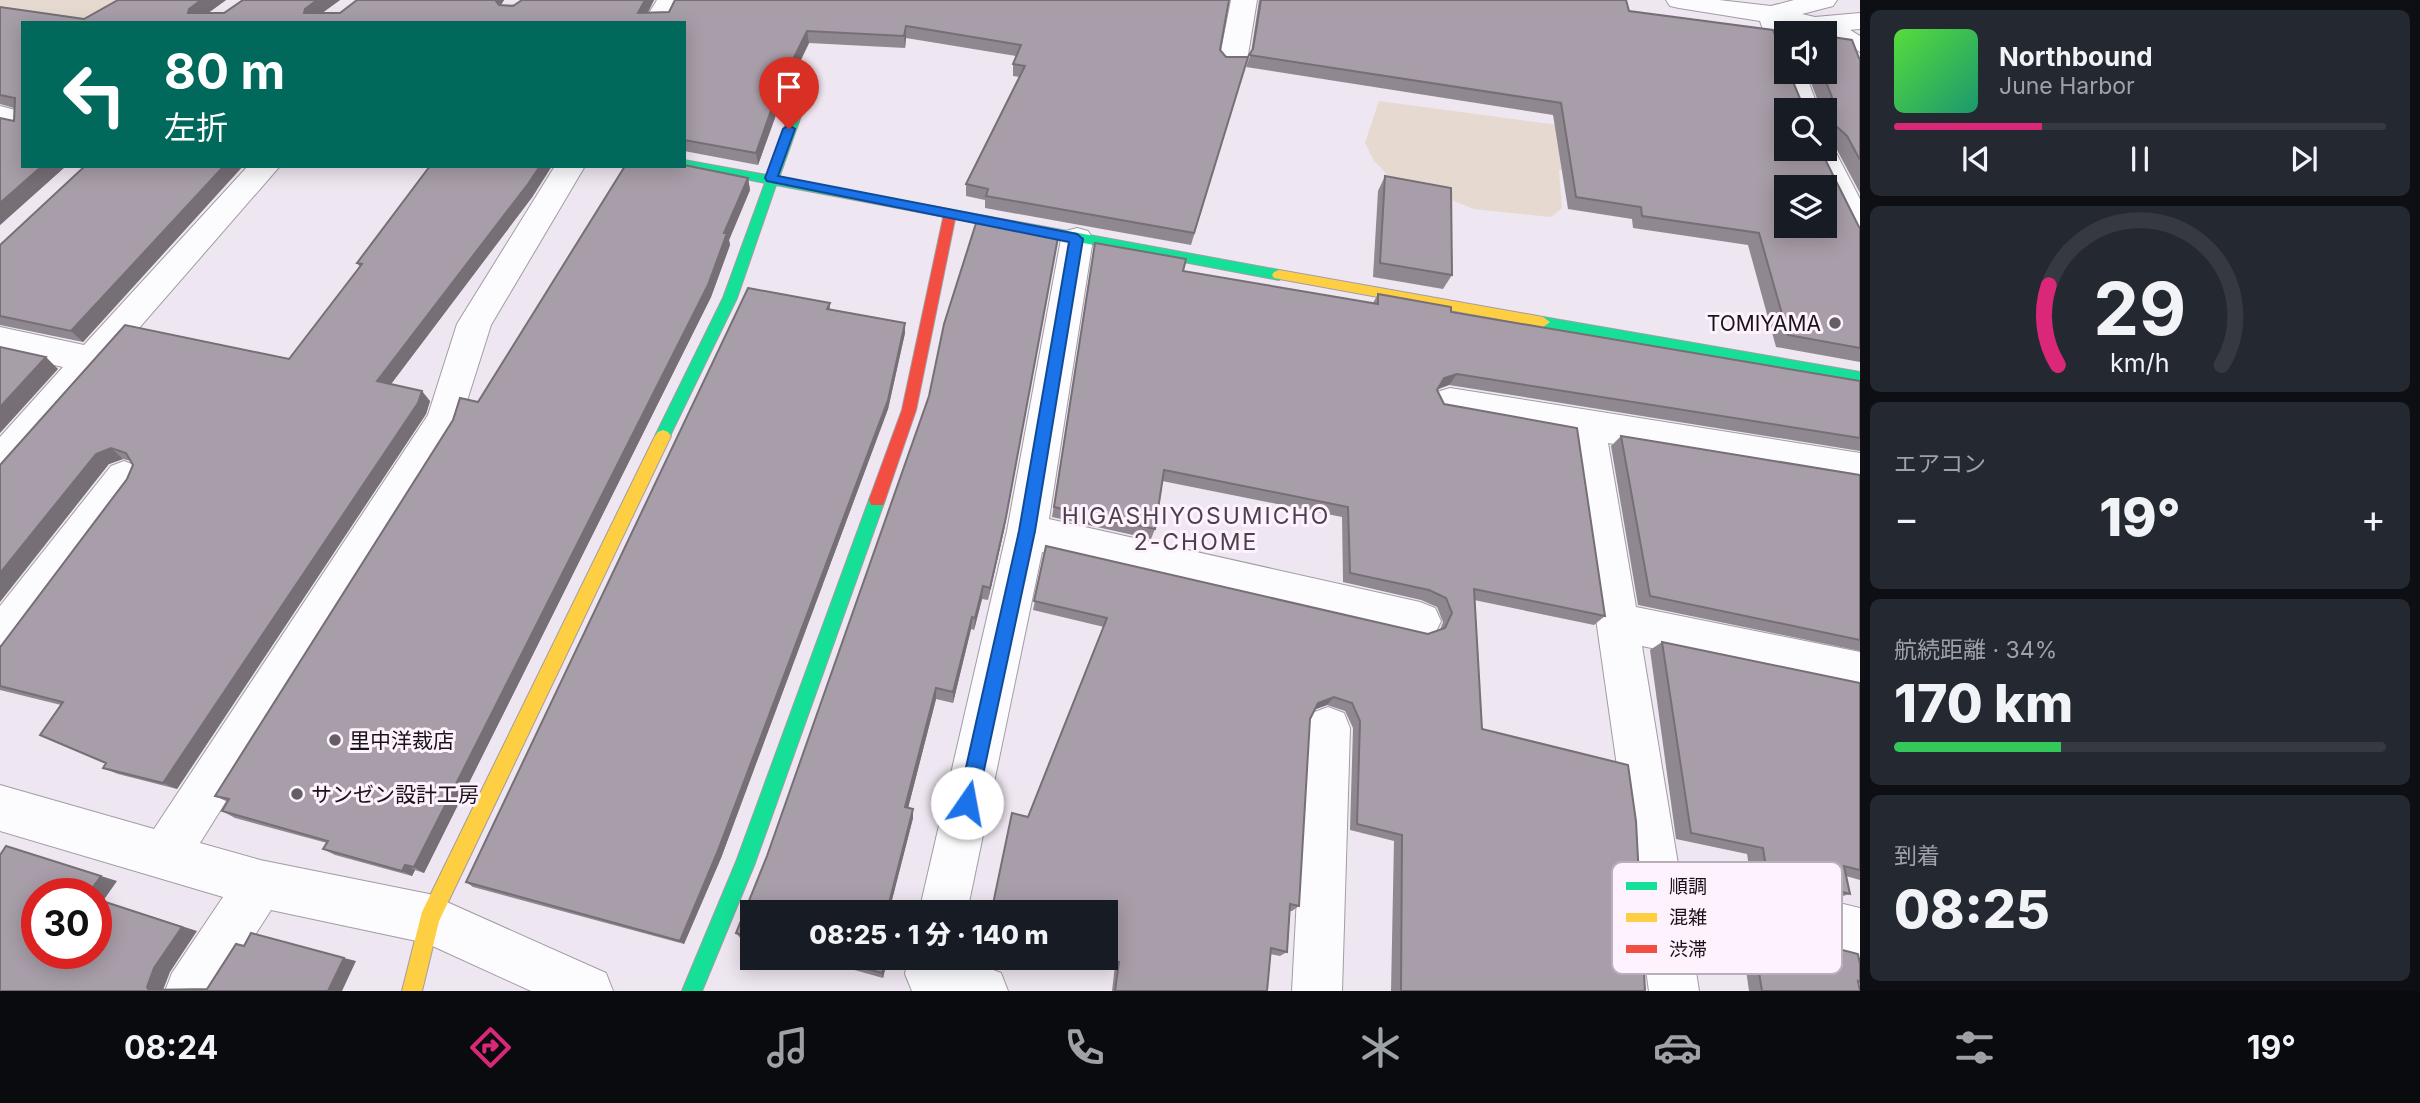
<!DOCTYPE html>
<html lang="ja">
<head>
<meta charset="utf-8">
<style>
  :root { --surface:#171b24; --page:#242831; --text:#f1f3f6; --muted:#9ea1a6; --line:#363941; --accent:#db2777 }
  body { margin:0; font-family:Inter,"Noto Sans JP",sans-serif; background:var(--page); color:var(--text); height:100vh; display:flex; flex-direction:column; font-size:26px; white-space:nowrap }
  * { box-sizing:border-box; margin:0 }
  p { font-size:23px; color:var(--muted) }
  .icon { flex:none; width:38px; height:38px; fill:none; stroke:currentColor; stroke-width:2; stroke-linecap:round; stroke-linejoin:round }
  .map { position:relative; flex:1; overflow:hidden }
  .sheet { display:flex; flex-direction:column; gap:10px; padding:10px; background:#0d0f14; width:560px }
  .sheet>* { flex:none }
  .guide { position:absolute; left:21px; top:21px; width:665px; height:147px; border-radius:0px; box-shadow:0 4px 18px #0003; background:#00695c; color:#fff; overflow:hidden }
  .fabs { position:absolute; left:1774px; top:21px; display:grid; gap:14px }
  .fabs a { display:grid; place-items:center; width:63px; height:63px; border-radius:0px; background:var(--surface); box-shadow:0 4px 18px #0003; font-size:35px }
  .speed { position:absolute; left:21px; top:878px; display:flex; gap:14px; font-size:35px; font-weight:700; text-align:center }
  .speed>* { display:grid; place-content:center; width:91px; height:91px; border-radius:50%; background:var(--surface); box-shadow:0 4px 18px #0003; line-height:1 }
  .speed .limit { border:10px solid #d22; background:#fff; color:#111 }
  .pin { position:absolute; display:grid; place-items:center; width:60px; height:60px; color:#fff; margin:-72px -30px; border-radius:50% 50% 50% 0; rotate:-45deg; box-shadow:0 0 7px #0007 }
  .pin .icon { rotate:45deg }
  .me { position:absolute; width:77px; margin:-38px; rotate:12deg; stroke-linejoin:round; filter:drop-shadow(0 0 5px #0008) }
  .turn { display:flex; align-items:center; gap:24px; height:147px; padding:0 28px; font-size:32px }
  .turn .icon { width:91px; height:91px; stroke-width:2.5 }
  .turn b { display:block; font-size:49px; line-height:60px }
  .big { font-size:52px; font-weight:800; line-height:1.1 }
  .sheet .widget { flex:1; display:flex; flex-direction:column; justify-content:center; gap:10px; min-width:0; padding:0 24px; border-radius:10px; background:var(--page) }
  .sheet .dial { align-items:center; gap:0 }
  .dial svg { height:182px; overflow:visible; fill:none; stroke:var(--line); stroke-width:7; stroke-linecap:round; text-anchor:middle }
  .dial text { fill:var(--text); stroke:none }
  .song { display:flex; align-items:center; gap:21px }
  .cover { width:84px; height:84px; border-radius:10px; background:linear-gradient(135deg,hsl(110 70% 55%),hsl(160 70% 35%)) }
  .played { height:7px; border-radius:4px; background:linear-gradient(90deg,var(--accent) 30%,var(--line) 30%) }
  .keys { display:flex; justify-content:space-around; direction:ltr }
  .heat { display:flex; justify-content:space-between; align-items:center; font-size:38px; direction:ltr }
  .charge { height:10px; border-radius:5px; background:linear-gradient(90deg,#34c759 34%,var(--line) 0) }
  .trip { position:absolute; left:740px; top:900px; width:378px; height:70px; border-radius:0px; background:var(--surface); box-shadow:0 4px 18px #0003; font-weight:800; line-height:70px; text-align:center }
  .tabs { display:flex; height:112px; justify-content:space-around; align-items:center; background:#090b0e; color:var(--muted) }
  .tabs .icon { width:49px; height:49px }
  .tabs .current { color:var(--accent) }
  .tabs b { font-size:32px; color:var(--text) }
  main { display:flex; flex:1; min-height:0 }
  .map>svg:first-child { display:block }
  .green { fill:#e6dad0 }
  .lines { fill:none; stroke-linecap:round; stroke-linejoin:round }
  .lane-casing { stroke:#a29ca4; stroke-width:2 }
  .street-casing { stroke:#a29ca4; stroke-width:2 }
  .fast-casing { stroke:#a29ca4; stroke-width:2 }
  .slow-casing { stroke:#a29ca4; stroke-width:2 }
  .jam-casing { stroke:#a29ca4; stroke-width:2 }
  .lane { fill:#fcfbfd; fill-rule:evenodd }
  .street { fill:#fcfbfd; fill-rule:evenodd }
  .fast { fill:#16e098; fill-rule:evenodd }
  .slow { fill:#ffcf43; fill-rule:evenodd }
  .jam { fill:#f24e42; fill-rule:evenodd }
  .wall { fill:#908891 }
  .shaded-wall { fill:#766f76 }
  .building { fill:#a89ea9; stroke:#766f76; stroke-width:2; fill-rule:evenodd }
  .route { fill:#1a73e8; stroke:#114b97; stroke-width:2 }
  .poi-dot { fill:#645e65; stroke:#fef2fe; stroke-width:2.5 }
  .labels { text-anchor:middle; dominant-baseline:central; stroke-width:6; stroke-linejoin:round; paint-order:stroke }
  .poi-label { font-size:21px; fill:#19141a; stroke:#fef2fe; text-anchor:start }
  .neighbourhood-label { font-size:23px; letter-spacing:2px; fill:#4b3f4c; stroke:#fef2fe }
  .key { fill:#fef2fe; stroke:#b9afba; stroke-width:2 }
  .key-label { font-size:19px; fill:#19141a }
</style>
</head>
<body>
<main>
<div class="map">
<svg width="1860" height="991" viewBox="0 0 1860 991">
  <rect width="100%" height="100%" fill="#eee6f0"/>
  <g class="green">
    <path d="M0 0H148L107 23H36L0 18Z"/>
    <path d="M1379 101 1596 130 1577 172 1559 170 1562 208 1551 217 1474 209 1388 175 1374 161 1365 143Z"/>
  </g>
  <g class="lines">
    <defs>
      <path id="lane" d="M1834 20 1860 36V52L1827 30 1824 26 1827 22Z"/>
      <g id="street">
        <path d="M657 0H683L670 23H643Z"/>
        <path d="M1231 0H1257L1247 61 1243 67 1233 69 1223 67 1219 61Z"/>
        <path d="M1666 0H1719L1771 6 1794 0H1837L1833 6 1802 14 1815 17 1860 13V29L1815 33 1789 27 1791 33H1787V72H1805L1819 110H1791L1777 72 1781 66 1773 59 1760 21 1679 8 1670 6Z"/>
        <path d="M0 106 23 112V131L0 125Z"/>
        <path d="M1825 141 1834 149 1860 199V241L1849 238 1804 149H1825Z"/>
        <path d="M248 166H280L13 473 0 477V437L63 367 0 353V327L84 345Z"/>
        <path d="M555 166H585L491 325 458 429 200 843 260 860 429 894 606 973 613 991H531L426 943 271 910 219 991H165L172 973 223 897 0 831V785L154 829 428 415 457 324Z"/>
        <path d="M1077 228 1088 231 1093 239 1049 519 1420 602 1435 608 1441 621 1435 634 1420 640 1042 552 967 912H919L1007 531 1061 239 1066 231Z"/>
        <path d="M1450 388 1860 453V485L1608 443 1636 607 1860 652V692L1642 646 1678 864 1860 908V958L1687 914 1699 991H1649L1570 436 1437 412 1432 402 1437 392Z"/>
        <path d="M124 461 137 466 143 477 137 488 15 653 0 658V606L111 466Z"/>
        <path d="M1328 707 1344 713 1350 728 1342 991H1292L1306 728 1312 713Z"/>
        <path d="M908 957C945 957 966 959 1001 973L1008 991H912L905 974Z"/>
      </g>
      <g id="fast">
        <path d="M808 75 814 79 779 178 1279 270 1286 275 1279 280 776 185 737 298 668 440H658L655 436 723 298 765 183 679 166H684V160L767 175 802 79Z"/>
        <path d="M1543 317 1860 372V384L1543 327 1536 322Z"/>
        <path d="M877 493 883 495 885 500 755 863 702 991H682L736 862 869 500 871 495Z"/>
      </g>
      <g id="slow">
        <path d="M1279 270 1543 317 1550 322 1543 327 1274 278 1272 275 1274 272Z"/>
        <path d="M663 430 668 432 671 436 439 921 422 991H402L422 912 655 436 658 432Z"/>
      </g>
      <path id="jam" d="M950 210 956 214 916 410 885 500 883 505H871L869 500 902 410 944 214Z"/>
    </defs>
    <use href="#lane" class="lane-casing"/>
    <use href="#street" class="street-casing"/>
    <use href="#fast" class="fast-casing"/>
    <use href="#slow" class="slow-casing"/>
    <use href="#jam" class="jam-casing"/>
    <use href="#lane" class="lane"/>
    <use href="#street" class="street"/>
    <use href="#fast" class="fast"/>
    <use href="#slow" class="slow"/>
    <use href="#jam" class="jam"/>
  </g>
  <g class="wall">
    <path d="M118 0H226L208 13H224L340 0 322 13H340L504 0 501 5 654 0 648 13 669 12 675 0 1220 50 1226 57H1248L1191 245 985 208V200L966 196V184L1020 77 1013 76V64L1016 56 906 38 905 48 809 43 781 101 758 165 684 151V152V23H23V166H66L0 225 14 121V108L0 104V7L84 19Z"/>
    <path d="M1259 0H1626L1629 11 1784 61 1801 101H1818L1807 72H1825L1860 58V193L1836 148 1828 141 1825 143V110H1787L1859 227 1860 228V362L1776 347 1748 245 1633 228 1632 219 1568 209 1553 115 1246 67 1251 53Z"/>
    <path d="M85 166H243L83 342 0 325V245Z"/>
    <path d="M1385 176 1452 275 1443 289 1373 277 1378 191Z"/>
    <path d="M748 178 750 190 729 240 730 245 711 297 424 873 415 870 412 876 335 855 323 849 327 843 235 818 222 811 228 802 215 796 478 402Z"/>
    <path d="M533 196 391 384 430 401 426 414 177 789 118 774 103 768 106 763 40 735 61 705 0 690V646H1L127 479 133 465 131 461 123 459 109 464 0 465 289 359 360 267 357 263Z"/>
    <path d="M1059 232 1004 530 988 600 982 599 974 630 971 629 953 703 936 699 908 808 913 809V818L890 907 898 909V912H752V942L741 939 736 933Z"/>
    <path d="M1095 243 1183 271 1373 303 1378 294 1451 312 1860 381V451L1449 385 1437 390 1444 404 1605 616 1594 625 1474 600 1482 729 1645 991H1391L1394 841 1350 830 1353 728 1345 711 1327 705 1315 709 1310 719 1299 906 1292 911H1290L1287 952 1280 956 1270 954 1267 991H1112L1115 965 1085 957H1106V912H1004L992 909 1012 813 1028 817 1104 627 1033 610 1046 546 1428 634 1440 630 1443 622 1437 607 1421 600 1343 582 1342 517 1162 481 1155 529 1151 539 1052 517Z"/>
    <path d="M830 303V310L905 323V333L888 409 721 858 684 944 473 887 466 882Z"/>
    <path d="M1621 436 1860 475V651L1638 605 1611 446Z"/>
    <path d="M1662 642 1860 683V880L1846 876 1850 894 1832 899 1751 879 1747 854 1676 839 1650 650Z"/>
    <path d="M1773 932 1860 964V983L1859 984 1860 991H1749L1746 970 1758 967 1766 969 1760 935Z"/>
    <path d="M808 957H888L883 978Z"/>
  </g>
  <g class="shaded-wall">
    <path d="M201 0H226L197 21 188 13 189 9Z"/>
    <path d="M317 0H340L311 21 304 13 305 9Z"/>
    <path d="M494 0H504L498 10Z"/>
    <path d="M645 0H654L642 23 638 13Z"/>
    <path d="M906 26V38L905 48 904 36Z"/>
    <path d="M807 31 809 43 781 101 758 165 756 153 779 88Z"/>
    <path d="M42 166H66L0 225V203Z"/>
    <path d="M224 166H243L83 342 71 331Z"/>
    <path d="M540 166H552L533 196 385 392 377 381Z"/>
    <path d="M748 178 750 190 729 240 730 245 711 297 424 873 414 867 724 233Z"/>
    <path d="M1059 232 1004 530 988 600 990 588Z"/>
    <path d="M905 323V333L888 409 721 858 684 944 680 941Z"/>
    <path d="M46 357 58 369 0 433V407Z"/>
    <path d="M1457 374 1449 385 1436 389 1444 378Z"/>
    <path d="M422 391 430 401 426 414 177 789 163 783Z"/>
    <path d="M111 448 123 459 109 464 0 602V573L96 454Z"/>
    <path d="M983 586 982 599 974 630 975 618Z"/>
    <path d="M972 617 971 629 953 703V692Z"/>
    <path d="M936 688V699L906 816 905 807Z"/>
    <path d="M1334 697 1327 705 1311 711 1318 703Z"/>
    <path d="M913 809V818L889 912 888 907Z"/>
    <path d="M405 865 415 870 412 876 402 871Z"/>
    <path d="M101 876 117 881 103 901 197 931 170 972 163 990H149L96 899V894H88Z"/>
    <path d="M886 957H888L883 978 882 973Z"/>
    <path d="M344 958 356 961 342 991H328Z"/>
  </g>
  <g class="building">
    <path d="M118 0H201L189 9 188 13H224L243 0H317L305 9 304 13H340L357 0H495L499 5 513 6 522 0H645L638 13 669 12 675 0H1229L1220 50 1226 57H1248L1194 233 986 196 988 189 966 184 1025 66 1013 64 1021 45 906 26 904 36 807 31 779 88 756 153 684 140V23H23V166H42L0 203V118L14 121 15 98 0 95V7L84 19Z"/>
    <path d="M1261 0H1626L1629 11 1773 30 1780 48 1787 54 1784 61 1787 67V72H1789L1801 101H1829L1832 97 1822 72H1825V36L1852 40 1859 58H1860V160L1847 136 1836 126 1833 134 1825 135V110H1787V149H1820L1859 227 1860 228V348L1788 335 1759 233 1642 216 1641 207 1576 197 1561 103 1249 55 1253 49ZM1787 187H1825V226H1787Z"/>
    <path d="M684 165 748 178 724 233H727L708 285 414 867 405 865 402 871 323 849 328 841 222 811 229 799 215 796 453 420 460 398 478 402 625 166H684Z"/>
    <path d="M85 166H224L71 331 0 316V245Z"/>
    <path d="M430 166H540L528 184 377 381 422 391 418 403 163 783 103 768 106 763 40 735 63 702 0 686V646H1L127 479 133 465 126 453 111 448 96 454 0 573V465L125 325 289 359 362 264 357 263Z"/>
    <path d="M1385 176 1451 188 1452 275 1380 263Z"/>
    <path d="M978 217 1059 232 1006 517 990 588 983 586 975 618 972 617 953 692 936 688 905 807 913 809 888 907 898 909 897 912H752V938L736 933 767 856 929 396 944 324Z"/>
    <path d="M1095 243 1186 259 1183 271 1378 304V294L1451 307V312L1860 381V438L1457 374 1444 378 1437 390 1444 404 1577 428 1605 616 1474 589 1482 729 1628 765 1636 821 1645 991H1401L1402 835 1357 824 1360 721 1352 703 1334 697 1318 703 1310 719 1299 906 1290 904 1287 952 1271 948 1267 991H1115L1119 962 1103 957H1106V912H1023L993 904 1012 813 1028 817 1107 618 1034 601 1046 546 1428 634 1445 628 1452 613 1446 598 1429 590 1350 573 1348 507 1164 470 1155 529 1054 507Z"/>
    <path d="M748 288 830 303 827 309 905 323 888 400 717 853 680 941 466 882Z"/>
    <path d="M0 347 46 357 0 407Z"/>
    <path d="M1621 436 1860 475V640L1650 596Z"/>
    <path d="M1662 642 1860 683V870L1844 866 1850 894 1767 874 1763 848 1691 833Z"/>
    <path d="M6 846 101 876 88 894H37V954H96V899L182 927 154 968 147 987 149 990 207 989 236 944 244 946 251 933 344 958 328 991H0V855Z"/>
    <path d="M1773 932 1858 954 1860 964V982L1858 981 1860 991H1762L1758 967 1780 973Z"/>
    <path d="M824 957H886L882 973Z"/>
  </g>
  <path class="route" d="M789 125 795 129 778 176 1077 234 1083 239 1035 531 977 803 974 810 967 812 961 810 958 803 1019 531 1069 242 767 181 765 178 783 129Z"/>
  <g class="poi-dot">
    <circle cx="1835" cy="323" r="7"/>
    <circle cx="335" cy="740" r="7"/>
    <circle cx="297" cy="794" r="7"/>
  </g>
  <g class="labels">
    <g class="poi-label">
      <text x="1821" y="323" text-anchor="end">TOMIYAMA</text>
      <text x="349" y="740">里中洋裁店</text>
      <text x="311" y="794">サンゼン設計工房</text>
    </g>
    <g class="neighbourhood-label">
      <text x="1196" y="516">HIGASHIYOSUMICHO<tspan x="1196" dy="26">2-CHOME</tspan></text>
    </g>
  </g>
  <rect x="1612" y="862" width="230" height="112" rx="10" class="key"/>
  <rect x="1626" y="882" width="31" height="8" fill="#16e098"/>
  <rect x="1626" y="913" width="31" height="9" fill="#ffcf43"/>
  <rect x="1626" y="945" width="31" height="8" fill="#f24e42"/>
  <g class="key-label">
    <text x="1669" y="893">順調</text>
    <text x="1669" y="924">混雑</text>
    <text x="1669" y="956">渋滞</text>
  </g>
</svg>
<div class="fabs">
<a><svg class="icon" aria-label="sound" viewBox="0 0 24 24"><path d="M4 9h4l5-4v14l-5-4H4zM17 9q2 3 0 6"/></svg></a>
<a><svg class="icon" aria-label="search" viewBox="0 0 24 24"><circle cx="10" cy="10" r="6"/><path d="M15 15l6 6"/></svg></a>
<a><svg class="icon" aria-label="layers" viewBox="0 0 24 24"><path d="M12 4l9 5-9 5-9-5zM3 14l9 5 9-5"/></svg></a>
</div>
<div class="speed"><div class="limit">30</div></div>
<div class="pin" style="left:789px;top:129px;background:#d93025"><svg class="icon" aria-label="arrive" viewBox="0 0 24 24"><path d="M6 21V4h12l-3 4 3 4H6"/></svg></div>
<svg class="me" style="left:967px;top:803px" viewBox="-20 -20 40 40"><circle r="19" fill="#fff"/><path d="M0-13L10 11 0 6-10 11z" fill="#1a73e8"/></svg>
<div class="trip">08:25 · 1 分 · 140 m</div>
<div class="guide">
<div class="turn"><svg class="icon" aria-label="left" viewBox="0 0 24 24"><path d="M17 20v-9H6M10 6l-5 5 5 5"/></svg><div><b>80 m</b>左折</div></div>
</div>
</div>
<section class="sheet">
<div class="widget">
<div class="song"><i class="cover"></i><div><b>Northbound</b><p>June Harbor</p></div></div>
<div class="played"></div>
<div class="keys"><svg class="icon" aria-label="previous" viewBox="0 0 24 24"><path d="M18 5L8 12l10 7zM5 5v14"/></svg><svg class="icon" aria-label="pause" viewBox="0 0 24 24"><path d="M8 5v14M16 5v14"/></svg><svg class="icon" aria-label="next" viewBox="0 0 24 24"><path d="M6 5l10 7-10 7zM19 5v14"/></svg></div>
</div>
<div class="widget dial"><svg viewBox="0 0 100 80">
<path d="M14 69A42 42 0 1 1 86 69"/>
<path d="M14 69A42 42 0 0 1 10 34" stroke="#db2777"/>
<text x="50" y="56" font-size="32" font-weight="700">29</text>
<text x="50" y="72" font-size="11">km/h</text>
</svg></div>
<div class="widget"><p>エアコン</p>
<div class="heat"><a>−</a><b class="big">19°</b><a>+</a></div>
</div>
<div class="widget"><p>航続距離 · 34%</p><b class="big">170 km</b><div class="charge"></div></div>
<div class="widget"><p>到着</p><b class="big">08:25</b></div>
</section>
</main>
<nav class="tabs">
<b>08:24</b>
<svg class="icon current" aria-label="directions" viewBox="0 0 24 24"><path d="M12 3l9 9-9 9-9-9zM9 14v-3h6M13 9l2 2-2 2"/></svg>
<svg class="icon" aria-label="music" viewBox="0 0 24 24"><path d="M9 18V5l10-2v13"/><circle cx="6" cy="18" r="3"/><circle cx="16" cy="16" r="3"/></svg>
<svg class="icon" aria-label="phone" viewBox="0 0 24 24"><path d="M5 4h4l2 5-3 2q2 4 5 5l2-3 5 2v4C11 20 4 13 5 4z"/></svg>
<svg class="icon" aria-label="climate" viewBox="0 0 24 24"><path d="M12 3v18M4 7l16 10M4 17L20 7"/></svg>
<svg class="icon" aria-label="car" viewBox="0 0 24 24"><path d="M5 17H2v-5l4-1 3-4h7l3 4 3 1v5h-3M9 17h6M6 11h13"/><circle cx="7" cy="17" r="2"/><circle cx="17" cy="17" r="2"/></svg>
<svg class="icon" aria-label="filters" viewBox="0 0 24 24"><path d="M4 7h16M4 17h16"/><circle cx="9" cy="7" r="2"/><circle cx="15" cy="17" r="2"/></svg>
<b>19°</b>
</nav>
</body>
</html>
